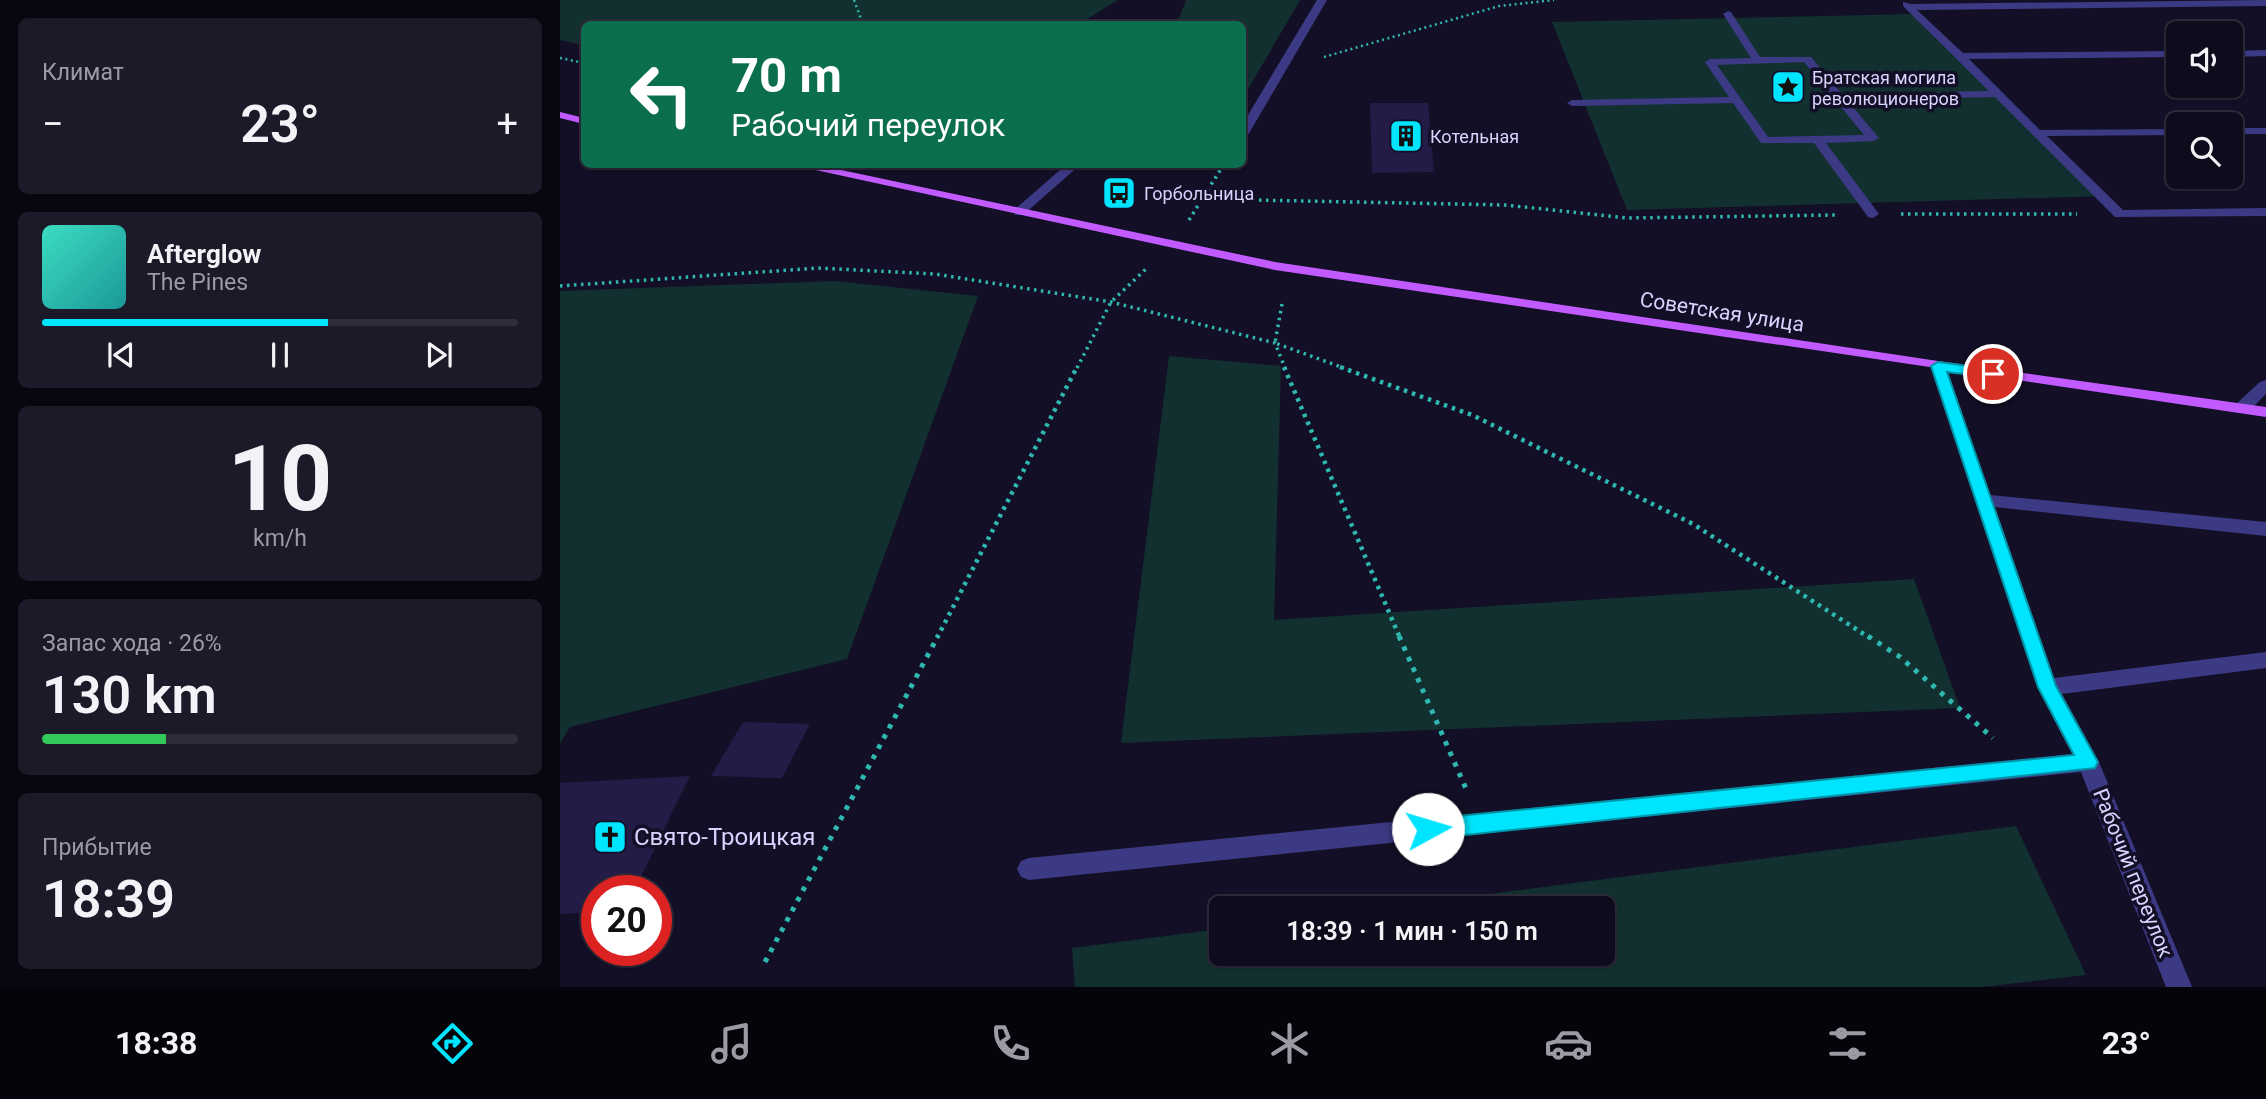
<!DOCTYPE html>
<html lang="ru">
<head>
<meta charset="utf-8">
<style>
  :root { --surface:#0e0b1c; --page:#1c1929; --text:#f1f3f6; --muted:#9b9ba3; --line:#2e2b3b; --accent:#00e5ff }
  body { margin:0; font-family:Roboto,sans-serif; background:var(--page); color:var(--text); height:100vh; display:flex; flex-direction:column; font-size:26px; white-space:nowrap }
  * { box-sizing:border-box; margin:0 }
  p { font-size:23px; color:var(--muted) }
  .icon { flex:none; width:38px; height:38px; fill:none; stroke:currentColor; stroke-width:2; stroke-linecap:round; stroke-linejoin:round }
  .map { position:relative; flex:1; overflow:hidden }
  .panel { display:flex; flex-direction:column; gap:18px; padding:18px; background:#08060f; width:560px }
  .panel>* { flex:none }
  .banner { position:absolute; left:21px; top:21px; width:665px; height:147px; border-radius:10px; box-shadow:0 2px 5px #0004,0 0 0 2px var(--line); background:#0b6e4f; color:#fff; overflow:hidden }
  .buttons { position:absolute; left:1606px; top:21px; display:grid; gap:14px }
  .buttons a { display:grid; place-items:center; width:77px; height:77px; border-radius:10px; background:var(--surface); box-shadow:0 2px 5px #0004,0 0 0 2px var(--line); font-size:35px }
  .speed { position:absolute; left:21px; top:875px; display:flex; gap:14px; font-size:35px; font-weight:700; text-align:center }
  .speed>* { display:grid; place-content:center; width:91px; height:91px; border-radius:50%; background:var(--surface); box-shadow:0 2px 5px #0004,0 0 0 2px var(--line); line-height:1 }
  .speed .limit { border:10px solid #d22; background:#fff; color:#111 }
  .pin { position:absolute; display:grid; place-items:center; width:60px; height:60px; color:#fff; margin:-30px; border:4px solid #fff; border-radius:50%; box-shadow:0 2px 7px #0007 }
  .me { position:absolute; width:77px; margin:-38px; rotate:84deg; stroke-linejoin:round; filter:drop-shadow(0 0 5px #0008) }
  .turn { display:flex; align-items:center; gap:24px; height:147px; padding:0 35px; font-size:32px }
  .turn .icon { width:91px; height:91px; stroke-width:2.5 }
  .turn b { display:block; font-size:49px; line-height:60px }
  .big { font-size:52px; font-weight:600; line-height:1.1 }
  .panel .card { flex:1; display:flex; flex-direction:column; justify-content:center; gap:10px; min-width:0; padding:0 24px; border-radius:10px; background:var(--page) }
  .panel .dial { align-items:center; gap:0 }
  .dial b { font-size:91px; line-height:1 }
  .song { display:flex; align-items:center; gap:21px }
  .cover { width:84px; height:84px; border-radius:10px; background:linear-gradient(135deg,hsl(170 70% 55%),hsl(180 70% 35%)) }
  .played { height:7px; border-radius:4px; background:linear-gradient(90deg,var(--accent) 60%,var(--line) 60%) }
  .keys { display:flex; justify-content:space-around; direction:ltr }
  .heat { display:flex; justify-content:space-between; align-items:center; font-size:38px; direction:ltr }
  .charge { height:10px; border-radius:5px; background:linear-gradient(90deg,#34c759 26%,var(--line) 0) }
  .trip { position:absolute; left:649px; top:896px; width:406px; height:70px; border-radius:10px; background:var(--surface); box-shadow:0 2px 5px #0004,0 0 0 2px var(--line); font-weight:600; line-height:70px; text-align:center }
  .dock { display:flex; height:112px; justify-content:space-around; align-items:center; background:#06040b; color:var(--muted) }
  .dock .icon { width:49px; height:49px }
  .dock .active { color:var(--accent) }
  .dock b { font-size:32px; color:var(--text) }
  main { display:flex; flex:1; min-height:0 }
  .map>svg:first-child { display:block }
  .green { fill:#12302f }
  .building { fill:#241b47 }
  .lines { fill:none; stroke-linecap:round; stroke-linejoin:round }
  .path-far3 { stroke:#2fb8b0; stroke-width:2.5; stroke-dasharray:2 3.5; stroke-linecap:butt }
  .path-far2 { stroke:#2fb8b0; stroke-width:3.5; stroke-dasharray:2.5 4.5; stroke-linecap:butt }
  .path-far1 { stroke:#2fb8b0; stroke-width:4.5; stroke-dasharray:3.5 5; stroke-linecap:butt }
  .path { stroke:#2fb8b0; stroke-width:5; stroke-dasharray:4.5 7; stroke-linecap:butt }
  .minor { fill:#3d3a85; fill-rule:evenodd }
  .major { fill:#c25bff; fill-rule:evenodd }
  .route { fill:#00e5ff; stroke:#0095a6; stroke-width:2 }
  .labels { text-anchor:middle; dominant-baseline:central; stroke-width:7; stroke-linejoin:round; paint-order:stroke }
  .far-poi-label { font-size:18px; fill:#d9d4ff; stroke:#130f26; text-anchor:start }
  .street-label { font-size:21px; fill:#d9d4ff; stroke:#130f26 }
  .near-poi-label { font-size:24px; fill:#d9d4ff; stroke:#130f26; text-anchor:start }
</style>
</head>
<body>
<main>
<section class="panel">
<div class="card"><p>Климат</p>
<div class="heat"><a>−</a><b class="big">23°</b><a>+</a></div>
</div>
<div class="card">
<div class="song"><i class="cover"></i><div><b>Afterglow</b><p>The Pines</p></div></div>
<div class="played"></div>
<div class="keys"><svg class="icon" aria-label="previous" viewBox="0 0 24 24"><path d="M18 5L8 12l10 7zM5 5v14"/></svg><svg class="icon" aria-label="pause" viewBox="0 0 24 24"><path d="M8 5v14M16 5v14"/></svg><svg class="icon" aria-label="next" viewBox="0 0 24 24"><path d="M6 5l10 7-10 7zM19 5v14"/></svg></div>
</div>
<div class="card dial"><b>10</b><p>km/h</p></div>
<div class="card"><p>Запас хода · 26%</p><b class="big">130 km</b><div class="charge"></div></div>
<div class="card"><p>Прибытие</p><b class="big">18:39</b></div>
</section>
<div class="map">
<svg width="1706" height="987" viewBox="0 0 1706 987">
  <rect width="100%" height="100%" fill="#130f26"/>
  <g class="green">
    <path d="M0 0H558L519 24H24V45L0 40Z"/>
    <path d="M626 0H740L683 98 682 24H617Z"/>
    <path d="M1353 14 1545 196 1067 210 992 22Z"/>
    <path d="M274 281 418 296 287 659 10 727 0 744V291Z"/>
    <path d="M609 356 721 366 714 620 1354 579 1400 708 561 743Z"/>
    <path d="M1456 826 1526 975 1422 987H515L512 948 661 929 662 954H1043V908H820Z"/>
  </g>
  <g class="building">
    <path d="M810 103H868L874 172 812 173Z"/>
    <path d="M183 722 250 724 222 778 151 776Z"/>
    <path d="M130 776 74 891H37V912L0 914V783Z"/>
  </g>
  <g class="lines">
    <g class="path-far3">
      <path d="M294 0 303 24"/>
      <path d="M764 57 939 6 994 0"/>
      <path d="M0 58 24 63"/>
    </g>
    <g class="path-far2">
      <path d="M643 199 945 205 1067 218 1276 215"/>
      <path d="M1341 214H1517"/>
      <path d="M629 220 664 164"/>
      <path d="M0 286 258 268 375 274 551 302 715 343 725 368"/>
      <path d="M722 304 715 343 784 368"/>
      <path d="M517 368 551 302 587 268"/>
    </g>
    <g class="path-far1">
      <path d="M724 367 840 638"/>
      <path d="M780 367 912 415 1133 524 1310 638"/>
      <path d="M377 638 517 367"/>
    </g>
    <g class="path">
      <path d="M839 636 907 791"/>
      <path d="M1308 636 1340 657 1433 738"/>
      <path d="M205 962 378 636"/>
    </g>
    <g class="minor">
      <path d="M757 0H767L688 135 682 138V125Z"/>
      <path d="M1706 0V6L1357 10 1403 53 1619 51V57L1409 59 1480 130 1619 129V135L1487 136 1563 210 1706 208V216L1555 217 1435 97 1287 100 1319 138 1313 141 1266 143 1319 214 1313 218 1308 217 1254 143H1201L1173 103 1012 106 1007 103 1012 100 1169 97 1145 62 1150 59 1191 58 1163 14 1168 11 1171 12 1200 57H1251L1282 94 1429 91 1343 6V2L1351 4ZM1244 62 1304 135 1208 137 1157 65Z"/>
      <path d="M1706 50V56L1671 57V51Z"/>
      <rect x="1671" y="128" width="35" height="6"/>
      <path d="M507 164H521L463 215H455V209Z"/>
      <path d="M1378 361 1386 366 1430 495 1706 522V536L1435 507 1494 678 1706 652V668L1502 694 1539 762 1632 987H1606L1521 772 469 880 461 877 457 869 461 861 469 858 1512 754 1477 687 1370 366Z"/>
      <path d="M1706 380V394L1688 412H1676L1674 408 1676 404 1700 382Z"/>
    </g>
    <g class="major">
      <path d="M0 112 24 118V124L0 118Z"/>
      <path d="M228 164H253L715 262 1378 361 1706 407V417L715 270Z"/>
    </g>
  </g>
  <path class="route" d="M1378 362 1433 369 1440 374 1433 378 1387 372 1496 686 1538 762 1535 768 868 839 860 836 857 829 860 822 868 819 1514 755 1478 687 1371 366Z"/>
  <defs>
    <symbol id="sight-square" viewBox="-11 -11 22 22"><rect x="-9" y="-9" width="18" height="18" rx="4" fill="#00e5ff" stroke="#130f26"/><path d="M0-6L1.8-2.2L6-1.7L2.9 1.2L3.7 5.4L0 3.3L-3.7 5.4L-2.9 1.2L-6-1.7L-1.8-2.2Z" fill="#111"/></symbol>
    <symbol id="building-square" viewBox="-11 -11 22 22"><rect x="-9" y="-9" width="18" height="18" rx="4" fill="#00e5ff" stroke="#130f26"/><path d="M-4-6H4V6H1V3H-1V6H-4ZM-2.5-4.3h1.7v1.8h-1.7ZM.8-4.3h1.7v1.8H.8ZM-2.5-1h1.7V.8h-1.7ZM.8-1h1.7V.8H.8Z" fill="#111"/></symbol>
    <symbol id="bus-square" viewBox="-11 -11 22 22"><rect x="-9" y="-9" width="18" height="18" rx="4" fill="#00e5ff" stroke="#130f26"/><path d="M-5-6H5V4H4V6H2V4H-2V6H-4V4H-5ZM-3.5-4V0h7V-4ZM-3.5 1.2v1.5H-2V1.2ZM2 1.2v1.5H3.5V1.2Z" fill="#111"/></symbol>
    <symbol id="church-square" viewBox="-11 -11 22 22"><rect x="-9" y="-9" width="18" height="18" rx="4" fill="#00e5ff" stroke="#130f26"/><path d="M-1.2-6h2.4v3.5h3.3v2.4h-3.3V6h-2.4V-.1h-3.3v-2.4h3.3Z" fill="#111"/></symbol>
  </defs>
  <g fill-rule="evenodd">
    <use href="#sight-square" x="1209" y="68" width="38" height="38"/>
    <use href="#building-square" x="827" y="117" width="38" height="38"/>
    <use href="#bus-square" x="540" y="174" width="38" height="38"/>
    <use href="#church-square" x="31" y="818" width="38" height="38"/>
  </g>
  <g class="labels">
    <g class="far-poi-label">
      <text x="1252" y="77">Братская могила<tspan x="1252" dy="21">революционеров</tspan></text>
      <text x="870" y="136">Котельная</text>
      <text x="584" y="193">Горбольница</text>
    </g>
    <g class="street-label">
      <text transform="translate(1162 312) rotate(9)">Советская улица</text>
      <text transform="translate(1573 873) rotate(68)">Рабочий переулок</text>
    </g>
    <g class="near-poi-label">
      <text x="74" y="837">Свято-Троицкая</text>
    </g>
  </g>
</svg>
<div class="buttons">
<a><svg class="icon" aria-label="sound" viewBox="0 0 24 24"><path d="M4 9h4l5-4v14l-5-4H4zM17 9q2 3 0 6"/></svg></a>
<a><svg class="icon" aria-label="search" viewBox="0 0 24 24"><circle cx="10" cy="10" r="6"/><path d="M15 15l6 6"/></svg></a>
</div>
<div class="speed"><div class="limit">20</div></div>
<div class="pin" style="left:1433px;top:374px;background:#d93025"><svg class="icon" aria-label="arrive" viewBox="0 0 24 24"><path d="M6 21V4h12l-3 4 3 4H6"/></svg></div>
<svg class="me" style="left:868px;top:829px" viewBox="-20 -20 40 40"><circle r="19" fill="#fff"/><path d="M0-13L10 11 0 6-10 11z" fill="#00e5ff"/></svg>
<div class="trip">18:39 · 1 мин · 150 m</div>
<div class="banner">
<div class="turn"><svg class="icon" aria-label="left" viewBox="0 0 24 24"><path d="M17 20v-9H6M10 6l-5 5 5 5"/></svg><div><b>70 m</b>Рабочий переулок</div></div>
</div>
</div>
</main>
<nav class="dock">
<b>18:38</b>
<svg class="icon active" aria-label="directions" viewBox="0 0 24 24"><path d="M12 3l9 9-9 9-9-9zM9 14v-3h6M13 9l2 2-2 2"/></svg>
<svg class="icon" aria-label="music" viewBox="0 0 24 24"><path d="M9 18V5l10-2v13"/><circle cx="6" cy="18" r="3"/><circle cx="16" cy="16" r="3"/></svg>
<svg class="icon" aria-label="phone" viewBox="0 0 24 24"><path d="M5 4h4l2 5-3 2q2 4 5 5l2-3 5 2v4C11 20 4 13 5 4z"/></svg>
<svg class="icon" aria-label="climate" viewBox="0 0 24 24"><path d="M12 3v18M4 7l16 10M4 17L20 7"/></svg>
<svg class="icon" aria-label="car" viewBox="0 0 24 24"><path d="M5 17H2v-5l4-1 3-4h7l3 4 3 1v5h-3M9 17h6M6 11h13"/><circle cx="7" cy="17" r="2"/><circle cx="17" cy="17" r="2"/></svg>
<svg class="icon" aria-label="filters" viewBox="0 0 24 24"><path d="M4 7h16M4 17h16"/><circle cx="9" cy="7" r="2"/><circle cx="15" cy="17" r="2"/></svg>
<b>23°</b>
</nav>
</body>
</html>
